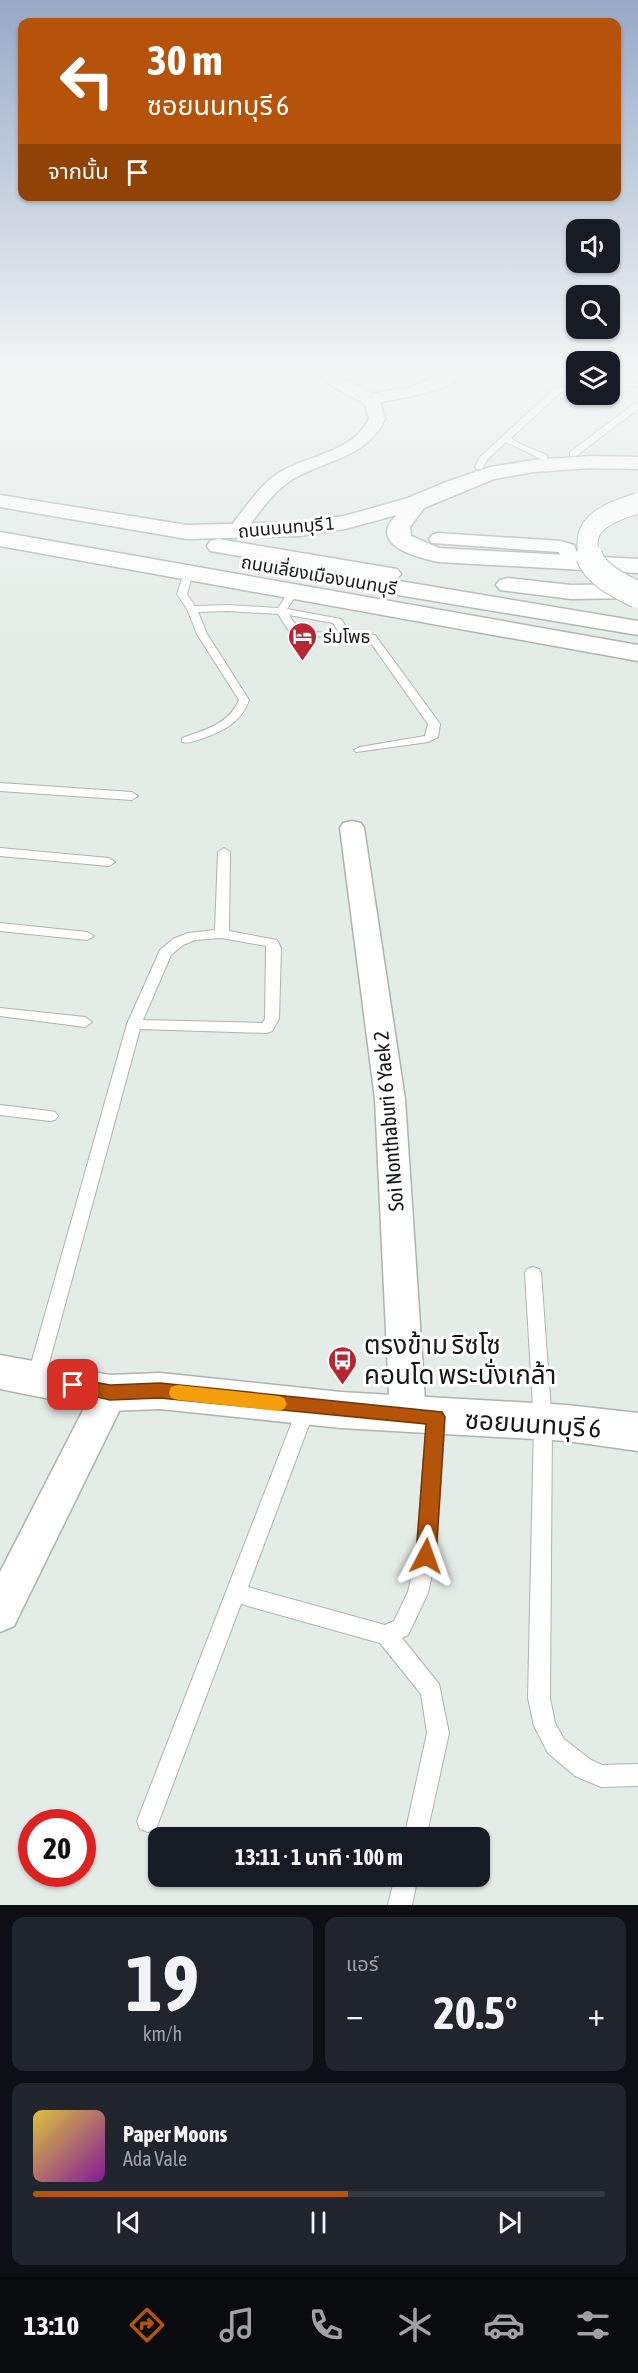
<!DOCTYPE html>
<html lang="th">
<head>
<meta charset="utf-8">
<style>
  :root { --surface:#171b24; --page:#20242c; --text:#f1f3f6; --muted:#9ea1a6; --line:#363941; --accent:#b45309 }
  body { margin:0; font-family:"Asap Condensed","Noto Sans Thai",sans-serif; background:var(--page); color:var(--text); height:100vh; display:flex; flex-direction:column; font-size:22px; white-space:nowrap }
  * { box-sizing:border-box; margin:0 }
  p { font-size:20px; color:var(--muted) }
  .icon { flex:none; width:33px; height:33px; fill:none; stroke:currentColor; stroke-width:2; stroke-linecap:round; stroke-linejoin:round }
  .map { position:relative; height:1905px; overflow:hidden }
  .panel { display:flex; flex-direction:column; gap:12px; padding:12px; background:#0d0f14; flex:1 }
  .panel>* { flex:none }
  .banner { position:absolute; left:18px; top:18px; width:603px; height:183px; border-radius:12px; box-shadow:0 2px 4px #0004; background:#b45309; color:#fff; overflow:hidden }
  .buttons { position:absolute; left:566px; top:219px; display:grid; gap:12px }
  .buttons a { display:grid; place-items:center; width:54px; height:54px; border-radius:12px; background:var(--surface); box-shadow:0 2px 4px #0004; font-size:30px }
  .speed { position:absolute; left:18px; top:1809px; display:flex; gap:12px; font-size:30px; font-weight:700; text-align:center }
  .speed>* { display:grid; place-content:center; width:78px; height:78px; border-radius:50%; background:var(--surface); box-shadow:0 2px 4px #0004; line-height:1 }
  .speed .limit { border:9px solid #d22; background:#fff; color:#111 }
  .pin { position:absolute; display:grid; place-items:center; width:51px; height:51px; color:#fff; margin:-26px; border-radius:12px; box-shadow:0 3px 9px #0006 }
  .me { position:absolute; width:66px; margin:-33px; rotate:4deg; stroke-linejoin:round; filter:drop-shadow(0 0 4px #0008) }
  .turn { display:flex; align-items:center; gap:21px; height:126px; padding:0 30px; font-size:27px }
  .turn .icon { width:78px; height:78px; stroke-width:2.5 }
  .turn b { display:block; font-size:42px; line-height:51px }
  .then { display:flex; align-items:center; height:57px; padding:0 30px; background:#0003; gap:12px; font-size:22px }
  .big { font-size:45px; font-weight:700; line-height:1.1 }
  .panel .tile { flex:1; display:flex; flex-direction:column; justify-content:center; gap:9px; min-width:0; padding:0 21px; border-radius:12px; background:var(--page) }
  .panel .dial { align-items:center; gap:0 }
  .dial b { font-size:78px; line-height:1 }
  .song { display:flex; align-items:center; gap:18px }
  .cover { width:72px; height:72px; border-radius:9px; background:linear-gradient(135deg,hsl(50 70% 55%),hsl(290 70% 35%)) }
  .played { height:6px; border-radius:3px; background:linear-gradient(90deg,var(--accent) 55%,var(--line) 55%) }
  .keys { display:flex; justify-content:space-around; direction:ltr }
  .heat { display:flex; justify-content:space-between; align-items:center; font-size:33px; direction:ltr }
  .panel .tiles { flex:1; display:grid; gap:12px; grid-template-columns:1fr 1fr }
  .tile:last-child { grid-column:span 2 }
  .trip { position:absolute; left:148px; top:1827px; width:342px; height:60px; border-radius:12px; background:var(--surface); box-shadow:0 2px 4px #0004; font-weight:700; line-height:60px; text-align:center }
  .tabs { display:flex; height:96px; justify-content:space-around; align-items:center; background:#090b0e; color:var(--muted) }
  .tabs .icon { width:42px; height:42px }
  .tabs .on { color:var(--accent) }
  .tabs b { font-size:27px; color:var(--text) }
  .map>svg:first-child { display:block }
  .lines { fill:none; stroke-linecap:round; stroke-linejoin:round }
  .service-casing { stroke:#acb4af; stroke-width:2 }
  .minor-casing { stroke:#acb4af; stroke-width:3 }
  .tertiary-casing { stroke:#acb4af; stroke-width:3 }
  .secondary-casing { stroke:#acb4af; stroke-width:3 }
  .service { fill:#fff; fill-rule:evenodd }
  .minor { fill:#fff; fill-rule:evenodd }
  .tertiary { fill:#fff; fill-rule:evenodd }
  .secondary { fill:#fff; fill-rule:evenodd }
  .secondary-bridge-far1-casing { stroke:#acb4af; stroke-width:22; stroke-linecap:butt }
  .secondary-bridge-casing { stroke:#acb4af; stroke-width:28; stroke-linecap:butt }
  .secondary-bridge-far1 { stroke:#fff; stroke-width:20 }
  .secondary-bridge { stroke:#fff; stroke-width:26 }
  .route { fill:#b45309; stroke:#753606; stroke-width:1.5 }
  .slow { fill:#f59e0b }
  .labels { text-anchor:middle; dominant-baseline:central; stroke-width:6; stroke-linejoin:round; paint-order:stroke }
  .far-street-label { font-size:18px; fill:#151816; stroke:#fff }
  .far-poi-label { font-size:18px; fill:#151816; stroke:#fff; text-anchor:start }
  .street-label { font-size:21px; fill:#151816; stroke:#fff }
  .near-poi-label { font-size:26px; fill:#151816; stroke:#fff; text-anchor:start }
  .near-street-label { font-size:26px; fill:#151816; stroke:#fff }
</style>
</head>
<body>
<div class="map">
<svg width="638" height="1905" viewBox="0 0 638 1905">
  <rect width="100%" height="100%" fill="#e4ece8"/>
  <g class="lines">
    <defs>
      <g id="service">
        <path d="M609 382 638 383V387L609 386Z"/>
        <path d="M576 383V387L560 393 511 438 518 443 547 455V459H541L506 442 487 460 482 469H476L475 467 480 457 554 389Z"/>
        <path d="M635 403H638V409L576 456H570V452Z"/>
        <path d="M185 570 193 572 187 594 195 606 228 605 278 608 290 590 293 589 298 592 287 609 341 619 349 632 375 635 440 724 438 737 428 742 356 752 354 750 360 747 425 736 428 724 368 639 296 635 289 631 278 614 228 611 198 612 207 634 249 700C241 723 223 731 201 739 194 741 189 744 182 742V738C205 730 229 724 239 700L197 634 187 609 177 594ZM289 615 333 623 339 632C317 632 301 637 289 615Z"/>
        <path d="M0 783 132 792 138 796 132 800 0 791Z"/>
        <path d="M0 848 109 858 115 862 109 866 0 856Z"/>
        <path d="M224 848 230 852 229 931 277 940 281 948 279 1019 272 1031 267 1033 140 1029 45 1378 42 1383 36 1385 30 1383 27 1378 127 1024 160 950 173 939 188 933 215 930 218 852ZM222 938 266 946 265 1019 262 1023 143 1020 171 955 183 945 195 940Z"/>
        <path d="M0 923 87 932 94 936 87 940 0 931Z"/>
        <path d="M0 1008 85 1017 92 1022 85 1027 0 1016Z"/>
        <path d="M0 1105 50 1111 55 1112 58 1116 55 1120 50 1121 0 1115Z"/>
        <path d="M533 1267 539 1269 541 1273 552 1424 550 1698 555 1723 564 1739 591 1760 602 1765 638 1764V1786L601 1787 575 1776 548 1753 534 1726 528 1698 534 1424 525 1273 527 1269Z"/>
        <path d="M306 1402 312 1404 315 1409 248 1587 385 1625 394 1621 408 1592 416 1556 427 1417 430 1412 436 1409 442 1412 445 1417 436 1556 428 1593 408 1635 402 1638 439 1684 449 1733 426 1838H404L427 1733 421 1694 380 1643 241 1604 159 1821 156 1829 148 1832 140 1829 137 1821 297 1409 300 1404Z"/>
        <path d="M395 1876H418L412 1905H388Z"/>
      </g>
      <g id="minor">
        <path d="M319 373H335L372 394 410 387 446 373H465C449 391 404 398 380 402L385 419C368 457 326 460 293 479 275 490 261 510 248 527H236L233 523 236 519C249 503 262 483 280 472 309 455 353 452 369 419L365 404 332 386Z"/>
        <path d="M438 533 561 541 574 545 581 563 579 567H565L559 552 432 543 429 539 432 535Z"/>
        <path d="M352 821 361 823 364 828 405 1099 426 1416 421 1427 408 1431 395 1427 390 1416 375 1099 340 828 343 823Z"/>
        <path d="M110 1378 123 1383 128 1393 14 1626 0 1632V1572L97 1383Z"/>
      </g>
      <path id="tertiary" d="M0 1355 110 1375 160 1373 341 1392 567 1405 638 1413V1451L567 1441 341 1428 160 1409 110 1411 0 1389Z"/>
      <g id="secondary">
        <path d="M591 456 638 457V469L591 468 534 472 494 479 424 508 410 527 411 536 439 548 638 559V573L438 562C423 558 381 550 388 527 389 523 394 518 397 515L345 529 299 536 187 539 0 507V495L187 525 299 522 344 516 408 498 446 482 490 467 534 460Z"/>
        <path d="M0 532 638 645V661L0 546Z"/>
        <path d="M218 539 397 569 401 574 397 579 393 580 638 621V635L362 589 354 587 350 582 354 577 358 576 210 551 207 546 210 541Z"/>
        <path d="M508 578 571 585 638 584V598L571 599 500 590 496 585 500 580Z"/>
      </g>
    </defs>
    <use href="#service" class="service-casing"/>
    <use href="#minor" class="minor-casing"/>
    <use href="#tertiary" class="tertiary-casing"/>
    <use href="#secondary" class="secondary-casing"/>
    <use href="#service" class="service"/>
    <use href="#minor" class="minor"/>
    <use href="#tertiary" class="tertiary"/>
    <use href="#secondary" class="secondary"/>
    <defs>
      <path id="secondary-bridge-far1" d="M590 558C578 522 611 512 638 503"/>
      <path id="secondary-bridge" d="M589 556C597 576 620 586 638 595"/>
    </defs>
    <use href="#secondary-bridge-far1" class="secondary-bridge-far1-casing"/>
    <use href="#secondary-bridge" class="secondary-bridge-casing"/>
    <use href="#secondary-bridge-far1" class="secondary-bridge-far1"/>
    <use href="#secondary-bridge" class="secondary-bridge"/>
  </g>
  <linearGradient id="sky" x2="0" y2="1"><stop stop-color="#98a9c7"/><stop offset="0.58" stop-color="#f3f6f5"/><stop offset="1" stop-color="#f3f6f5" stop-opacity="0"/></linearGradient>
  <rect width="638" height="640" fill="url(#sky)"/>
  <path class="route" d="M73 1378 110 1385 160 1383 442 1412 445 1417 436 1556 433 1563 426 1565 419 1563 416 1556 426 1424 160 1398 110 1400 67 1390 64 1385 67 1380Z"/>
  <path class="slow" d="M178 1385 278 1396 284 1398 287 1404 284 1409 278 1411 178 1400 171 1398 169 1393 171 1387Z"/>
  <defs>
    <symbol id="hotel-pin" viewBox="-11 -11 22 30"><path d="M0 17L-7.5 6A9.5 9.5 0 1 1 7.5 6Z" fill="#b72732" stroke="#fff"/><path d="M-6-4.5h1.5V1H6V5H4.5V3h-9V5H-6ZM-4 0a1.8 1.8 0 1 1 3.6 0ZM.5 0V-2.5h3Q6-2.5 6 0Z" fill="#fff"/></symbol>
    <symbol id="bus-pin" viewBox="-11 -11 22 30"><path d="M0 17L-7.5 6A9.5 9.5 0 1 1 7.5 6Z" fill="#b72732" stroke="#fff"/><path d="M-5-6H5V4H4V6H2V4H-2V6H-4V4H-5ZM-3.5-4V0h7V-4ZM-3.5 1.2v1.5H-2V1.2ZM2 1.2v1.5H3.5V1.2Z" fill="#fff"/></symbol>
  </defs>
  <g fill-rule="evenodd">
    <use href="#hotel-pin" x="286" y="620" width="33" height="45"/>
    <use href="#bus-pin" x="326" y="1344" width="33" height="45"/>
  </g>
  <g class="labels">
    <g class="far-street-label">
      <text transform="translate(286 527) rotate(-5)">ถนนนนทบุรี 1</text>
      <text transform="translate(319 575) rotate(10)">ถนนเลี่ยงเมืองนนทบุรี</text>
    </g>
    <g class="far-poi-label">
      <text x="323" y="636">ร่มโพธ</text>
    </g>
    <g class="street-label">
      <text transform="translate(388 1121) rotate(-95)">Soi Nonthaburi 6 Yaek 2</text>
    </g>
    <g class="near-poi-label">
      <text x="364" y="1345">ตรงข้าม ริซโซ<tspan x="364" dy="30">คอนโด พระนั่งเกล้า</tspan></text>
    </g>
    <g class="near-street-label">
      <text transform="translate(533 1424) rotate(4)">ซอยนนทบุรี 6</text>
    </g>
  </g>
</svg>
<div class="buttons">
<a><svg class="icon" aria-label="sound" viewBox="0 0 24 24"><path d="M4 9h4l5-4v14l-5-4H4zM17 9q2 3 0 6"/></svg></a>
<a><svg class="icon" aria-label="search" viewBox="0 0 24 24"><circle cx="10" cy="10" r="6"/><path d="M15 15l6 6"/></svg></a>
<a><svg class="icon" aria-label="layers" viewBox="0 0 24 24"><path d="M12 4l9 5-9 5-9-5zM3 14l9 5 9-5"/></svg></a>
</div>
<div class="speed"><div class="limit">20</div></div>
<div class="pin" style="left:73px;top:1385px;background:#d93025"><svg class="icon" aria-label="arrive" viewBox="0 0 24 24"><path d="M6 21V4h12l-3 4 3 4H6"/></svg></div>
<svg class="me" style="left:426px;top:1556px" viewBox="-20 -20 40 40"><path d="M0-17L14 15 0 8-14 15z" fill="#b45309" stroke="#fff" stroke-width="4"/></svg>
<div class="trip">13:11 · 1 นาที · 100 m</div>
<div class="banner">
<div class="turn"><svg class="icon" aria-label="left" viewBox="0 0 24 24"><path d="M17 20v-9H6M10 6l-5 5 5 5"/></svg><div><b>30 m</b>ซอยนนทบุรี 6</div></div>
<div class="then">จากนั้น<svg class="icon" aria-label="arrive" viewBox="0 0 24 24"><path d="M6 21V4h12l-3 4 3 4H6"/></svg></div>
</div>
</div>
<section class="panel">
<div class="tiles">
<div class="tile dial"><b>19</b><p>km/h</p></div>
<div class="tile"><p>แอร์</p>
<div class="heat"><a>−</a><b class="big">20.5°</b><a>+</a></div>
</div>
<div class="tile">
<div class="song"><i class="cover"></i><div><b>Paper Moons</b><p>Ada Vale</p></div></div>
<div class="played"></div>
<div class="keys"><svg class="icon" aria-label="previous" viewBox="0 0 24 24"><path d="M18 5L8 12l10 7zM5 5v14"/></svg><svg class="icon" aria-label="pause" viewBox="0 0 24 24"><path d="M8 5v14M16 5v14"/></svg><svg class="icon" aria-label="next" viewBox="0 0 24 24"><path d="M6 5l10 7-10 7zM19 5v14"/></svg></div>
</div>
</div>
</section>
<nav class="tabs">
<b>13:10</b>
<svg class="icon on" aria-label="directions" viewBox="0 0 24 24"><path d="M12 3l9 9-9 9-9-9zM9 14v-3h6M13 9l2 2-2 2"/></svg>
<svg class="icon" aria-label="music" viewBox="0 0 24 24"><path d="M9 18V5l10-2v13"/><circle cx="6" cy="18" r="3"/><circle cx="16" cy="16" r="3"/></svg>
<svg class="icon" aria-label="phone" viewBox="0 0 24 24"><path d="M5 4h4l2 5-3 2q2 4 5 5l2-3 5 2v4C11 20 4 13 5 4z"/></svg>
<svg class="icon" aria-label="climate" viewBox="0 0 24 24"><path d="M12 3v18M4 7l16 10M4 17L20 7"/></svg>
<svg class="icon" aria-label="car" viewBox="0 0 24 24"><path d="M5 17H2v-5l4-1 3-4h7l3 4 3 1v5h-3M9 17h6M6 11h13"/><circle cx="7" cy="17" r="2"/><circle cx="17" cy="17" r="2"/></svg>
<svg class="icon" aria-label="filters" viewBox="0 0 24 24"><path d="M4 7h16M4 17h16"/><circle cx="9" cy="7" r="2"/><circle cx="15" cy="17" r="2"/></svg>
</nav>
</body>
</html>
